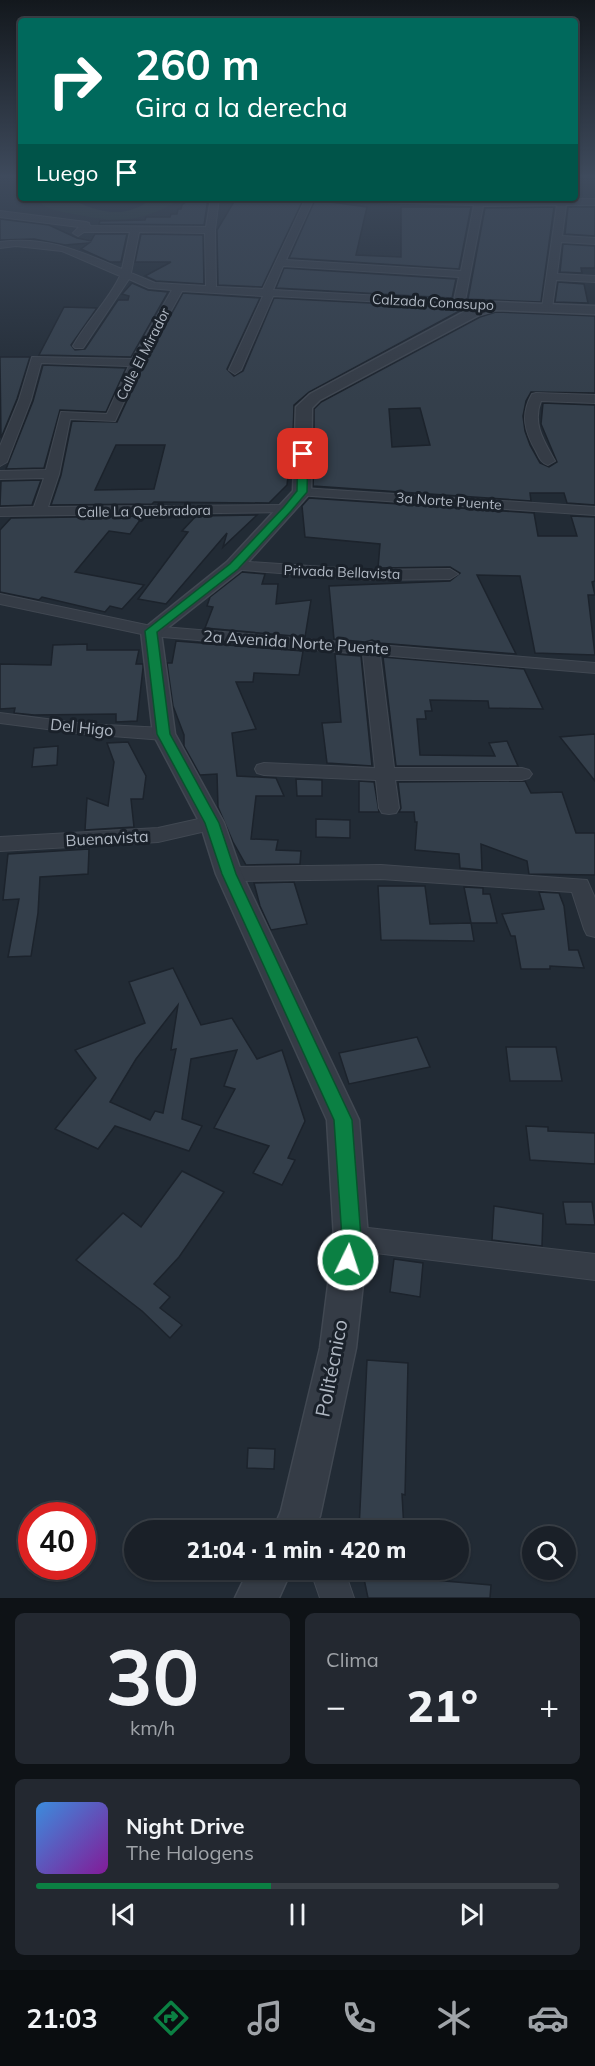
<!DOCTYPE html>
<html lang="es">
<head>
<meta charset="utf-8">
<style>
  :root { --surface:#1a2028; --page:#232830; --text:#f1f3f6; --muted:#9fa3a8; --line:#383e45; --accent:#0b8043 }
  body { margin:0; font-family:Mulish,sans-serif; background:var(--page); color:var(--text); height:100vh; display:flex; flex-direction:column; font-size:22px; white-space:nowrap }
  * { box-sizing:border-box; margin:0 }
  p { font-size:20px; color:var(--muted) }
  .icon { flex:none; width:33px; height:33px; fill:none; stroke:currentColor; stroke-width:2; stroke-linecap:round; stroke-linejoin:round }
  .map { position:relative; height:1598px; overflow:hidden }
  .details { display:flex; flex-direction:column; gap:15px; padding:15px; background:#0e1216; flex:1 }
  .details>* { flex:none }
  .hud { position:absolute; left:18px; top:18px; width:560px; height:183px; border-radius:6px; box-shadow:0 2px 4px #0004,0 0 0 2px var(--line); background:#00695c; color:#fff; overflow:hidden }
  .buttons { position:absolute; left:522px; top:1526px; display:grid; gap:12px }
  .buttons a { display:grid; place-items:center; width:54px; height:54px; border-radius:50%; background:var(--surface); box-shadow:0 2px 4px #0004,0 0 0 2px var(--line); font-size:30px }
  .speed { position:absolute; left:18px; top:1502px; display:flex; gap:12px; font-size:30px; font-weight:700; text-align:center }
  .speed>* { display:grid; place-content:center; width:78px; height:78px; border-radius:50%; background:var(--surface); box-shadow:0 2px 4px #0004,0 0 0 2px var(--line); line-height:1 }
  .speed .limit { border:9px solid #d22; background:#fff; color:#111 }
  .pin { position:absolute; display:grid; place-items:center; width:51px; height:51px; color:#fff; margin:-26px; border-radius:12px; box-shadow:0 3px 9px #0006 }
  .me { position:absolute; width:66px; margin:-33px; rotate:4deg; stroke-linejoin:round; filter:drop-shadow(0 0 4px #0008) }
  .turn { display:flex; align-items:center; gap:21px; height:126px; padding:0 18px; font-size:27px }
  .turn .icon { width:78px; height:78px; stroke-width:2.5 }
  .turn b { display:block; font-size:42px; line-height:51px }
  .then { display:flex; align-items:center; height:57px; padding:0 18px; background:#0003; gap:12px; font-size:22px }
  .big { font-size:45px; font-weight:800; line-height:1.1 }
  .details .widget { flex:1; display:flex; flex-direction:column; justify-content:center; gap:9px; min-width:0; padding:0 21px; border-radius:9px; background:var(--page) }
  .details .dial { align-items:center; gap:0 }
  .dial b { font-size:78px; line-height:1 }
  .song { display:flex; align-items:center; gap:18px }
  .cover { width:72px; height:72px; border-radius:9px; background:linear-gradient(135deg,hsl(210 70% 55%),hsl(290 70% 35%)) }
  .played { height:6px; border-radius:3px; background:linear-gradient(90deg,var(--accent) 45%,var(--line) 45%) }
  .keys { display:flex; justify-content:space-around; direction:ltr }
  .heat { display:flex; justify-content:space-between; align-items:center; font-size:33px; direction:ltr }
  .details .tiles { flex:1; display:grid; gap:15px; grid-template-columns:1fr 1fr }
  .widget:last-child { grid-column:span 2 }
  .trip { position:absolute; left:124px; top:1520px; width:345px; height:60px; border-radius:30px; background:var(--surface); box-shadow:0 2px 4px #0004,0 0 0 2px var(--line); font-weight:800; line-height:60px; text-align:center }
  .menu { display:flex; height:96px; justify-content:space-around; align-items:center; background:#0a0d10; color:var(--muted) }
  .menu .icon { width:42px; height:42px }
  .menu .active { color:var(--accent) }
  .menu b { font-size:27px; color:var(--text) }
  .map>svg:first-child { display:block }
  .green { fill:#233536 }
  .water { fill:#162231 }
  .building { fill:#343f4b; stroke:#1c232c; stroke-width:1.5; fill-rule:evenodd }
  .lines { fill:none; stroke-linecap:round; stroke-linejoin:round }
  .minor-casing { stroke:#414852; stroke-width:2 }
  .tertiary-casing { stroke:#414852; stroke-width:3 }
  .minor { fill:#353c46; fill-rule:evenodd }
  .tertiary { fill:#353c46; fill-rule:evenodd }
  .route { fill:#0b8043; stroke:#07532c; stroke-width:1.5 }
  .labels { text-anchor:middle; dominant-baseline:central; stroke-width:6; stroke-linejoin:round; paint-order:stroke }
  .far-street-label { font-size:14px; fill:#afb7c2; stroke:#1a212a }
  .street-label { font-size:16px; fill:#afb7c2; stroke:#1a212a }
  .near-street-label { font-size:20px; fill:#afb7c2; stroke:#1a212a }
</style>
</head>
<body>
<div class="map">
<svg width="595" height="1598" viewBox="0 0 595 1598">
  <rect width="100%" height="100%" fill="#222b35"/>
  <path class="green" d="M39 198H183C145 221 122 224 79 215 66 213 54 211 42 205V199Z"/>
  <path class="water" d="M68 198H153C124 221 98 212 68 198Z"/>
  <g class="building">
    <path d="M191 198H208L204 225 99 224 100 221 145 220 146 217H170L171 214H177L178 209H181L182 205Z"/>
    <path d="M274 198H304L262 287 218 285 217 230 235 200 267 201H273Z"/>
    <path d="M315 200 367 207 356 255 401 257V207H471L459 269 289 258Z"/>
    <path d="M554 207 541 302 468 299 485 208Z"/>
    <path d="M568 207H595V236L565 234Z"/>
    <path d="M0 219 49 225 77 238 91 241 95 234H127L121 262H110L81 249 89 243 65 245 34 239 0 240Z"/>
    <path d="M141 234 203 235 204 284 156 281 145 276 171 262H135Z"/>
    <path d="M563 244 595 246V268H581L582 273 560 272Z"/>
    <path d="M284 268 456 279 452 298 276 288Z"/>
    <path d="M558 282 584 284 588 303 555 302Z"/>
    <path d="M132 283 148 290 168 292 131 357 39 355 64 307 97 308 71 345 75 350 85 349 118 300H128L129 296 122 294Z"/>
    <path d="M183 293 260 298 227 369 234 376 243 371 274 298 465 308 309 392 294 405 292 468H289L287 485 269 503 154 502 152 504 51 505 61 475 72 421 117 422 144 364ZM116 445H165L154 489 95 490Z"/>
    <path d="M496 312 595 316V393L531 392 526 401 523 416 525 431 530 445 540 463 549 467 557 462 541 424 543 403 595 405V505L567 503 564 493H530L531 501 313 486 314 463 317 457 314 460V409L321 402 480 317ZM420 408 430 445 392 447 389 409Z"/>
    <path d="M0 357H30L17 399 1 438Z"/>
    <path d="M43 365 126 368 106 412 60 410 44 468 6 469 33 401Z"/>
    <path d="M41 480 32 505 0 506 1 481Z"/>
    <path d="M309 498 534 513 538 536H577L571 516 595 517V581L592 582 595 595H588L595 655 535 653 520 576 477 575 516 654 379 643 372 640 365 642 334 639 329 586 450 581 460 573 450 567 378 568 380 544 305 537 302 506Z"/>
    <path d="M257 515 223 547 227 533 166 604 138 599 188 532 182 531 196 516Z"/>
    <path d="M143 516 130 534 109 531 75 572 144 585 122 609 110 606 105 612 42 597 39 600 0 592V530L11 518Z"/>
    <path d="M242 572 265 574 262 584H278L276 604 311 600 305 637 205 628 213 607 207 606 210 597Z"/>
    <path d="M176 641 303 651 299 675 254 673 253 682H236L256 729 232 733 237 776 276 778 284 796H256L251 839 278 840 276 850 301 851 300 864 246 865 233 842 218 807 217 774 200 775 184 746V735L173 706 167 663H172Z"/>
    <path d="M87 644V650H139L136 664H143V668L137 721 116 722V714L34 715 14 713 15 708 0 709V664L51 665 53 645Z"/>
    <path d="M335 654 361 656 372 766 327 763 322 723 341 722Z"/>
    <path d="M383 657 524 669 543 709 489 708 488 701 430 700 432 711H425L426 719H417L420 755 495 756 489 743 507 741 518 766H396Z"/>
    <path d="M595 734V781L560 737Z"/>
    <path d="M128 742 146 776 143 799H131L134 827 85 830 87 798 108 806 114 762 107 743Z"/>
    <path d="M58 746 57 765 32 767 34 748Z"/>
    <path d="M296 779 322 780V796H297Z"/>
    <path d="M359 781 374 782 379 812H359Z"/>
    <path d="M525 781 531 793 562 792 576 833H595V875L529 874 527 861 481 844 482 870 460 868 459 854 415 850 417 822H415L414 812H399L401 808 398 782Z"/>
    <path d="M316 819 350 820V838L316 837Z"/>
    <path d="M89 849 88 874 40 877 38 913 31 956 8 957 19 899 3 900 8 854Z"/>
    <path d="M294 882 307 924 271 930 260 906 254 883Z"/>
    <path d="M378 886H425L430 924 471 923 474 941 381 940Z"/>
    <path d="M464 887 483 888V894H490L497 923H471Z"/>
    <path d="M539 892 559 893 564 906 569 950H578L584 968 550 966V969H521L515 936H511L502 914 544 909Z"/>
    <path d="M173 968 201 1025 232 1018 257 1059 282 1050 305 1121 288 1158 295 1160 282 1185 253 1173 269 1146 214 1128 235 1089 224 1086 237 1050 191 1059 182 1119 202 1126 189 1151 115 1126 98 1149 55 1129 96 1078 75 1050 145 1023 129 982ZM178 1005 171 1050 176 1049 163 1113 155 1111 150 1120 110 1102 136 1059Z"/>
    <path d="M417 1037 430 1067 349 1084 339 1053Z"/>
    <path d="M506 1047H556L562 1081H510Z"/>
    <path d="M526 1126 548 1127V1131L595 1133V1164L530 1160Z"/>
    <path d="M182 1171 224 1192 179 1257 154 1284 170 1297 160 1308 182 1325 170 1338 142 1311 76 1260 123 1213 141 1227Z"/>
    <path d="M563 1202H592L595 1225 566 1224Z"/>
    <path d="M494 1206 543 1214 542 1246 492 1240Z"/>
    <path d="M394 1259 423 1263 420 1297 390 1292Z"/>
    <path d="M367 1360 408 1363 405 1495 402 1494 404 1530H359Z"/>
    <path d="M248 1448 275 1449 274 1469 247 1468Z"/>
    <path d="M363 1574 491 1585 490 1598H368Z"/>
  </g>
  <g class="lines">
    <defs>
      <g id="minor">
        <path d="M211 198H219L215 230 216 287 263 289 306 198H314L286 260 461 271 474 205 344 201 340 198 595 199V205H566L562 236 595 238V244L561 242 557 274 595 276V282L556 280 552 308 547 311 543 310 542 308 557 205 483 206 465 301 495 303 499 304V308L273 296 241 370 235 374 229 370 263 296 182 291 142 363 115 421 70 419 59 474 48 507 288 505 293 506 295 509 293 512 0 516V508L34 507 44 478 0 479V471L46 470 61 412 107 414 129 366 41 363 31 400 7 462 0 466V446L19 400 32 357 132 359 172 290 149 288 129 279 83 348H75L73 346C87 321 108 301 120 276L62 251 16 246 0 248V242C48 236 79 251 122 269L130 232H84L78 236 73 233 79 227 0 217V211L86 222 89 223 90 226 206 227ZM139 232 205 233 206 286 155 283 131 273ZM283 266 459 277 454 300 273 290Z"/>
        <path d="M536 393 595 395V403L541 401C532 424 544 441 555 461L548 465C541 463 539 457 536 451 525 432 520 415 532 394Z"/>
        <path d="M302 488 595 507V515L297 495 295 492Z"/>
        <path d="M234 561 369 570 450 569 458 574 450 579 369 580 229 569 226 566Z"/>
        <path d="M0 594 151 626 365 644 371 642 378 645 595 663V673L380 655 394 768H522L529 770 532 774 529 778 522 780H395L399 808 396 813 389 814 382 813 379 808 376 780 264 775 257 773 255 769 257 765 264 763 375 768 363 654 151 636 0 604Z"/>
        <path d="M0 713 86 724 164 728 170 730 173 734 170 738 164 740 86 734 0 723Z"/>
        <path d="M212 816 219 818 222 823 219 828 158 842 0 851V837L158 828Z"/>
        <path d="M381 865 587 880 595 898V937L587 935 584 929 572 892 381 879 229 881 222 879 219 874 222 869 229 867Z"/>
        <path d="M351 1226 595 1254V1280L351 1250 341 1247 337 1238 341 1229Z"/>
        <path d="M310 1569H344L354 1598H320Z"/>
      </g>
      <g id="tertiary">
        <path d="M495 302 595 306V314L496 310 479 315 320 400 312 408 311 492 241 570 161 633 175 734 224 823 242 874 359 1120 368 1238 356 1348 320 1516 314 1530H273L281 1511 320 1348 334 1238 327 1120 216 874 200 823 153 734 141 631 227 562 293 491 296 407 310 394 469 309Z"/>
        <path d="M249 1569H292L279 1598H235Z"/>
      </g>
    </defs>
    <use href="#minor" class="minor-casing"/>
    <use href="#tertiary" class="tertiary-casing"/>
    <use href="#minor" class="minor"/>
    <use href="#tertiary" class="tertiary"/>
  </g>
  <linearGradient id="sky" x2="0" y2="1"><stop stop-color="#13181d"/><stop offset="0.44" stop-color="#3e4a5c"/><stop offset="1" stop-color="#3e4a5c" stop-opacity="0"/></linearGradient>
  <rect width="595" height="401" fill="url(#sky)"/>
  <path class="route" d="M303 451 308 454 307 492 291 511 238 569 157 632 170 734 219 823 236 874 352 1120 361 1238 355 1266 348 1269 342 1266 339 1260 342 1238 334 1120 222 874 205 823 157 734 145 631 230 564 284 507 297 491 298 454Z"/>
  <g class="labels">
    <g class="far-street-label">
      <text transform="translate(433 302) rotate(3)">Calzada Conasupo</text>
      <text transform="translate(143 354) rotate(-63)">Calle El Mirador</text>
      <text transform="translate(449 501) rotate(4)">3a Norte Puente</text>
      <text transform="translate(144 511) rotate(-1)">Calle La Quebradora</text>
      <text transform="translate(342 572) rotate(2)">Privada Bellavista</text>
    </g>
    <g class="street-label">
      <text transform="translate(296 642) rotate(4)">2a Avenida Norte Puente</text>
      <text transform="translate(82 727) rotate(6)">Del Higo</text>
      <text transform="translate(107 838) rotate(-3)">Buenavista</text>
    </g>
    <g class="near-street-label">
      <text transform="translate(331 1368) rotate(-79)">Politécnico</text>
    </g>
  </g>
</svg>
<div class="buttons">
<a><svg class="icon" aria-label="search" viewBox="0 0 24 24"><circle cx="10" cy="10" r="6"/><path d="M15 15l6 6"/></svg></a>
</div>
<div class="speed"><div class="limit">40</div></div>
<div class="pin" style="left:303px;top:454px;background:#d93025"><svg class="icon" aria-label="arrive" viewBox="0 0 24 24"><path d="M6 21V4h12l-3 4 3 4H6"/></svg></div>
<svg class="me" style="left:348px;top:1260px" viewBox="-20 -20 40 40"><circle r="17" fill="#0b8043" stroke="#fff" stroke-width="3"/><path d="M0-11L8 9 0 5-8 9z" fill="#fff"/></svg>
<div class="trip">21:04 · 1 min · 420 m</div>
<div class="hud">
<div class="turn"><svg class="icon" aria-label="right" viewBox="0 0 24 24"><path d="M7 20v-9h11M14 6l5 5-5 5"/></svg><div><b>260 m</b>Gira a la derecha</div></div>
<div class="then">Luego<svg class="icon" aria-label="arrive" viewBox="0 0 24 24"><path d="M6 21V4h12l-3 4 3 4H6"/></svg></div>
</div>
</div>
<section class="details">
<div class="tiles">
<div class="widget dial"><b>30</b><p>km/h</p></div>
<div class="widget"><p>Clima</p>
<div class="heat"><a>−</a><b class="big">21°</b><a>+</a></div>
</div>
<div class="widget">
<div class="song"><i class="cover"></i><div><b>Night Drive</b><p>The Halogens</p></div></div>
<div class="played"></div>
<div class="keys"><svg class="icon" aria-label="previous" viewBox="0 0 24 24"><path d="M18 5L8 12l10 7zM5 5v14"/></svg><svg class="icon" aria-label="pause" viewBox="0 0 24 24"><path d="M8 5v14M16 5v14"/></svg><svg class="icon" aria-label="next" viewBox="0 0 24 24"><path d="M6 5l10 7-10 7zM19 5v14"/></svg></div>
</div>
</div>
</section>
<nav class="menu">
<b>21:03</b>
<svg class="icon active" aria-label="directions" viewBox="0 0 24 24"><path d="M12 3l9 9-9 9-9-9zM9 14v-3h6M13 9l2 2-2 2"/></svg>
<svg class="icon" aria-label="music" viewBox="0 0 24 24"><path d="M9 18V5l10-2v13"/><circle cx="6" cy="18" r="3"/><circle cx="16" cy="16" r="3"/></svg>
<svg class="icon" aria-label="phone" viewBox="0 0 24 24"><path d="M5 4h4l2 5-3 2q2 4 5 5l2-3 5 2v4C11 20 4 13 5 4z"/></svg>
<svg class="icon" aria-label="climate" viewBox="0 0 24 24"><path d="M12 3v18M4 7l16 10M4 17L20 7"/></svg>
<svg class="icon" aria-label="car" viewBox="0 0 24 24"><path d="M5 17H2v-5l4-1 3-4h7l3 4 3 1v5h-3M9 17h6M6 11h13"/><circle cx="7" cy="17" r="2"/><circle cx="17" cy="17" r="2"/></svg>
</nav>
</body>
</html>
